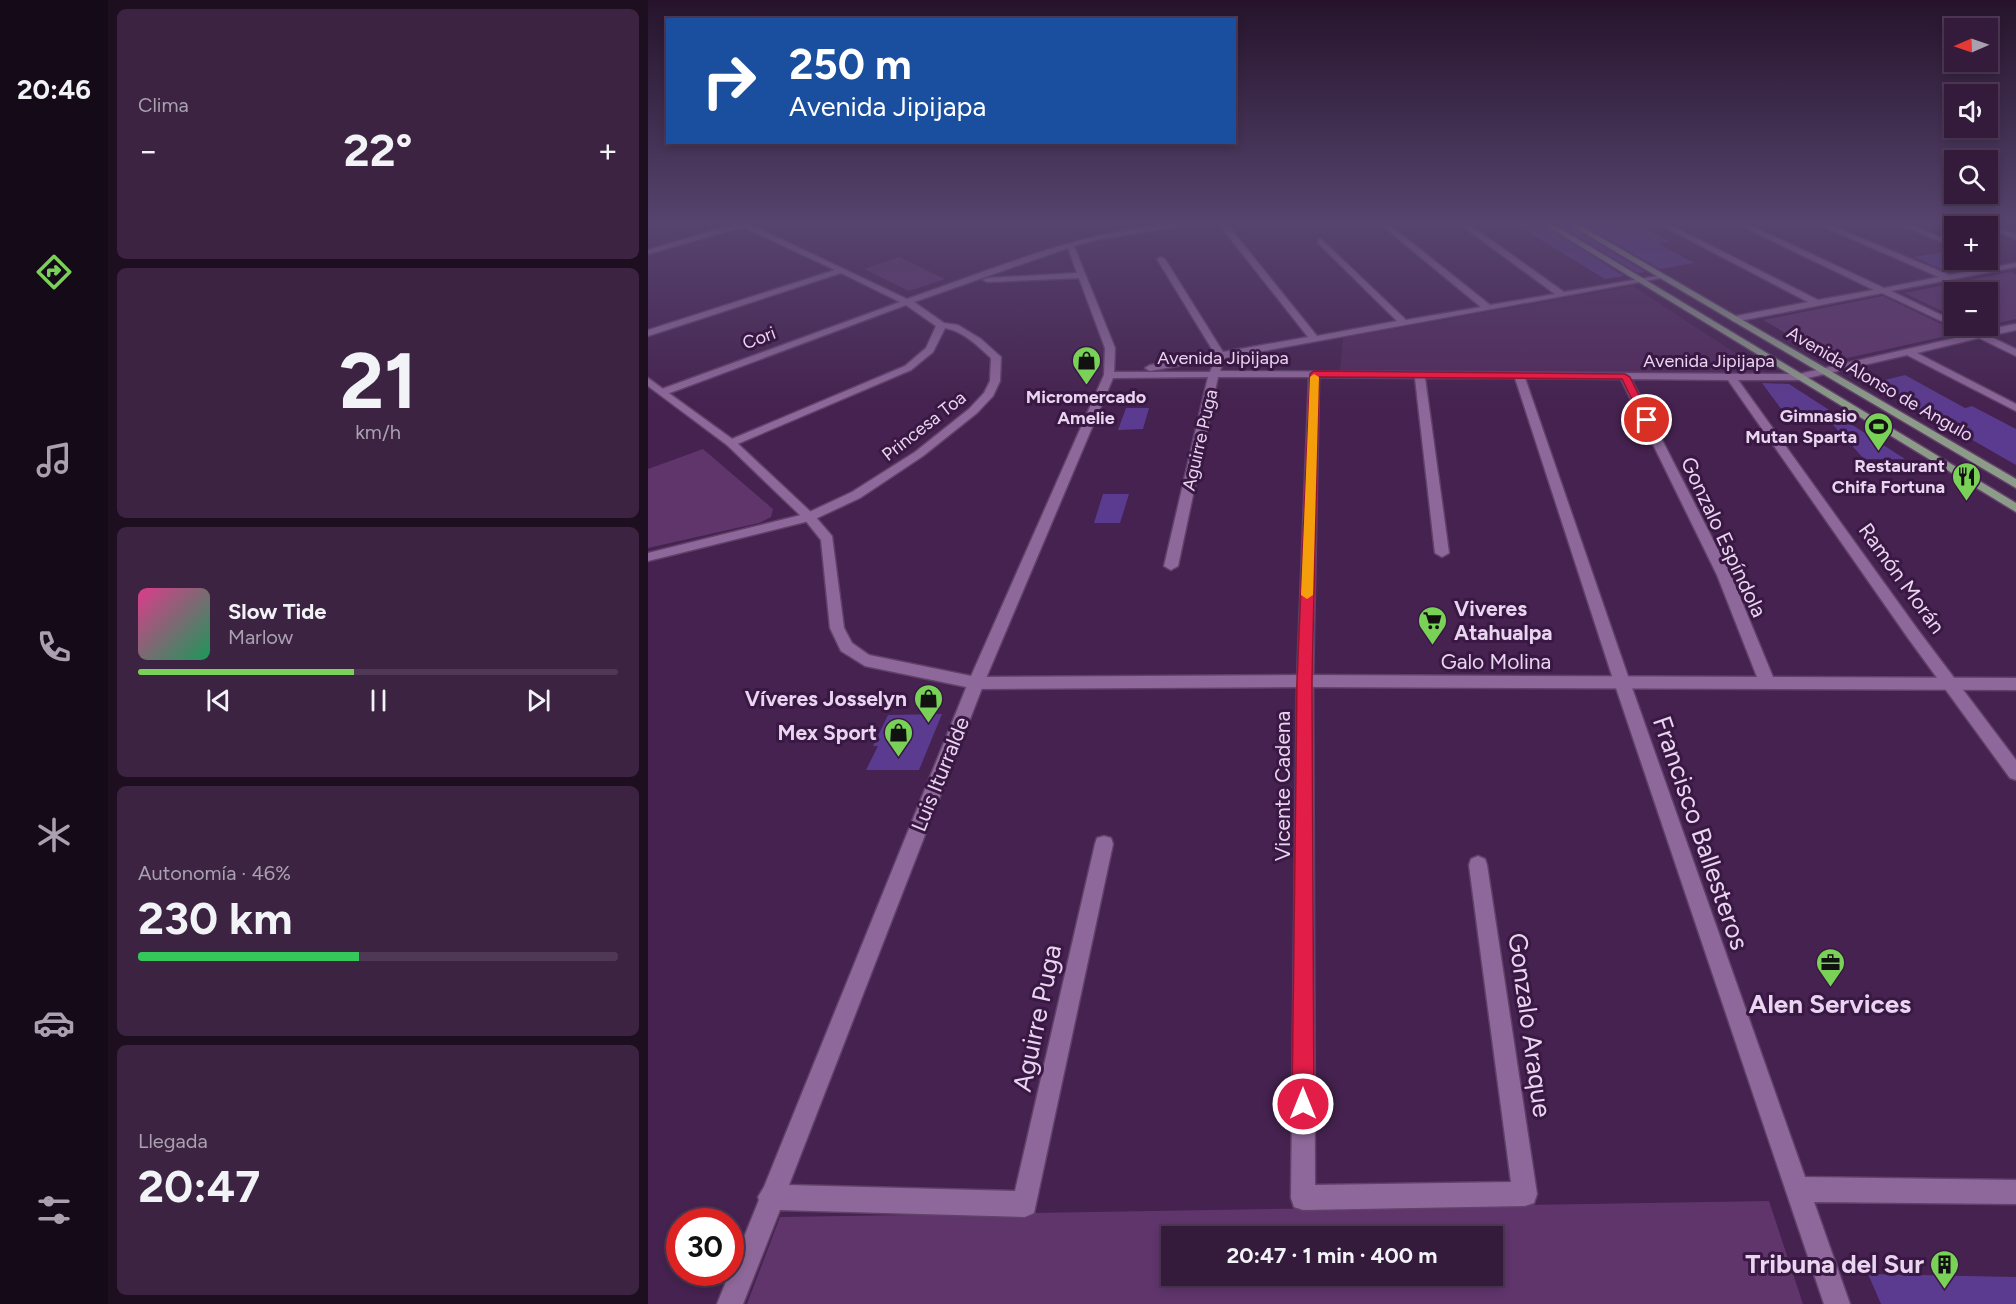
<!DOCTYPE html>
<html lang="es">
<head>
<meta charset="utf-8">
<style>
  :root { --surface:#341a3b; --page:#3c2342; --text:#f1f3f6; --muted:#a9a1af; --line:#4e3855; --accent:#79d158 }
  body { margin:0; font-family:Figtree,sans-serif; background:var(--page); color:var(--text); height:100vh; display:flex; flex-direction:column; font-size:22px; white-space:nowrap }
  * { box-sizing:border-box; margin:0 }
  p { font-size:20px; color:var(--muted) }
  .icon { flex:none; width:33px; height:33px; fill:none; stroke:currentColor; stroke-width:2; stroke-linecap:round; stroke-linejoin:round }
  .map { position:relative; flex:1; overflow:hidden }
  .side { display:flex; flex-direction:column; gap:9px; padding:9px; background:#1d0e20; width:540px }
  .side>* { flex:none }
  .top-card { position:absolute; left:18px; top:18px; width:570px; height:126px; border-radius:0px; box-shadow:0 3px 9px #0003,0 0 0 2px var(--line); background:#1a4fa0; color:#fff; overflow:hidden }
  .needle { width:39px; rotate:268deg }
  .tools { position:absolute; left:1296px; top:18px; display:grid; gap:12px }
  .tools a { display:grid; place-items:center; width:54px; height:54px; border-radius:0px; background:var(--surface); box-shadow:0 3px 9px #0003,0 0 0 2px var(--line); font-size:30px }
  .speed { position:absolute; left:18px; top:1208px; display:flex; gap:12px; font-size:30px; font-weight:700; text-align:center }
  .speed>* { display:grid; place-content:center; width:78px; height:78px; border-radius:50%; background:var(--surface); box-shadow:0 3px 9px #0003,0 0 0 2px var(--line); line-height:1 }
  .speed .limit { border:9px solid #d22; background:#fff; color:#111 }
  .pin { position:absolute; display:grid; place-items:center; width:51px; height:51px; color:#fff; margin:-26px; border:3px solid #fff; border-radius:50%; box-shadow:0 2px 6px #0007 }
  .me { position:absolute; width:66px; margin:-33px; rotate:0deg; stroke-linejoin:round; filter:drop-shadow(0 0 4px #0008) }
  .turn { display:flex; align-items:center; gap:21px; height:126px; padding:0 24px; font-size:27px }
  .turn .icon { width:78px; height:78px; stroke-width:2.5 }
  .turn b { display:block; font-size:42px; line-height:51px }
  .big { font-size:45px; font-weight:700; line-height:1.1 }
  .side .widget { flex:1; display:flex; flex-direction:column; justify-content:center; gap:9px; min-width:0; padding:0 21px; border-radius:9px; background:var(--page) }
  .side .dial { align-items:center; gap:0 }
  .dial b { font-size:78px; line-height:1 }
  .song { display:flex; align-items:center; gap:18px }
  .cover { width:72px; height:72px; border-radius:9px; background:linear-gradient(135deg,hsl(330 70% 55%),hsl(150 70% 35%)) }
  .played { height:6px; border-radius:3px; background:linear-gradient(90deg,var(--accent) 45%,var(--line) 45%) }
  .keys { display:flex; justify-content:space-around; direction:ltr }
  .heat { display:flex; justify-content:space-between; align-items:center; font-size:33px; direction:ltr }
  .charge { height:9px; border-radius:4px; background:linear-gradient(90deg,#34c759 46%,var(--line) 0) }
  .trip { position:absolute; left:513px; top:1226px; width:342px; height:60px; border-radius:0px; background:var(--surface); box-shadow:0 3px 9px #0003,0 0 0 2px var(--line); font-weight:700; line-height:60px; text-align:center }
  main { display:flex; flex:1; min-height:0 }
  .tab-bar { display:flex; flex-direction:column; width:108px; justify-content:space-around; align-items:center; background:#150a18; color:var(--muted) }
  .tab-bar .icon { width:42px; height:42px }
  .tab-bar .active { color:var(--accent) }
  .tab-bar b { font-size:27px; color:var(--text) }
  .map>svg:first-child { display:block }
  .built { fill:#512a5c }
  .green { fill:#5f356c; fill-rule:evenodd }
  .building { fill:#5b3b8f }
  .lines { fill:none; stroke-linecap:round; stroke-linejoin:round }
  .street-casing { stroke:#604169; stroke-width:3 }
  .secondary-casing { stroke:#604169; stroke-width:3 }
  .primary-casing { stroke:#604169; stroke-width:3 }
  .street { fill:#8e689a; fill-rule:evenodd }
  .secondary { fill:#8e689a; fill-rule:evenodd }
  .primary { fill:#8d9c89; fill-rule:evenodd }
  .route { fill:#e11d48; stroke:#92132f; stroke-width:1.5 }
  .slow { fill:#f59e0b }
  .labels { text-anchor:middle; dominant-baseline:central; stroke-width:6; stroke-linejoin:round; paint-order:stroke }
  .far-street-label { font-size:18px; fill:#ead5f0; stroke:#3a1844 }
  .far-poi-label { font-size:18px; font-weight:bold; fill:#ead5f0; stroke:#3a1844; text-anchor:end }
  .street-label { font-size:21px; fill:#ead5f0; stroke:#3a1844 }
  .poi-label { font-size:21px; font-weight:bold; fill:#ead5f0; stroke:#3a1844; text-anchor:end }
  .near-street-label { font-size:26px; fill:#ead5f0; stroke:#3a1844 }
  .near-poi-label { font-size:26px; font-weight:bold; fill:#ead5f0; stroke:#3a1844 }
</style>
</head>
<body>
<main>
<nav class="tab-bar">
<b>20:46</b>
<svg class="icon active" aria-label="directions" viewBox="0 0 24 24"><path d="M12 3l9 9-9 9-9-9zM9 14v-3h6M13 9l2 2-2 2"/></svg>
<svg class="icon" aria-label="music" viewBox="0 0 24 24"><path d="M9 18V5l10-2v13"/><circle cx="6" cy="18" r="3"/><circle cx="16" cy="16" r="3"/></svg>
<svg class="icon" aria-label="phone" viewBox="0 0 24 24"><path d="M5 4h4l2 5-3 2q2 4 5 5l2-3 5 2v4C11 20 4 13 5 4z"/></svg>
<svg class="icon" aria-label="climate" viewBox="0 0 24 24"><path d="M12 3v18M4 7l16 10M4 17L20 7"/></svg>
<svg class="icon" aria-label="car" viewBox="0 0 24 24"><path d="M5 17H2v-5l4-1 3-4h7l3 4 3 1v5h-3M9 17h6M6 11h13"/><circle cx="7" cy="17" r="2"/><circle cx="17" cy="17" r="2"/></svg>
<svg class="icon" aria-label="filters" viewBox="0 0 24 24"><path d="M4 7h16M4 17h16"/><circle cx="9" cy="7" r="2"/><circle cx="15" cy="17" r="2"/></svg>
</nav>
<section class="side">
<div class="widget"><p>Clima</p>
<div class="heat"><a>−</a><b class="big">22°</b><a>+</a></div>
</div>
<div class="widget dial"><b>21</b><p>km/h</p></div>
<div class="widget">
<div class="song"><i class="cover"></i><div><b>Slow Tide</b><p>Marlow</p></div></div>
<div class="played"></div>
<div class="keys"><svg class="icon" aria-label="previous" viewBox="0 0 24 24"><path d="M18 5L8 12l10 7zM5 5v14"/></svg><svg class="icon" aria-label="pause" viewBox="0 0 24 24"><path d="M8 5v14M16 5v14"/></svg><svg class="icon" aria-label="next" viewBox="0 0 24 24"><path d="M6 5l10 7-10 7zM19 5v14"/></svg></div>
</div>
<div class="widget"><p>Autonomía · 46%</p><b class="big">230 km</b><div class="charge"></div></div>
<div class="widget"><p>Llegada</p><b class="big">20:47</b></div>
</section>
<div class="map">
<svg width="1368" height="1304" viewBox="0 0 1368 1304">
  <rect width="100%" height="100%" fill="#45224f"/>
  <path class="built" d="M985 286 1118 373 692 371 695 338Z"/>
  <g class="green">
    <path d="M251 257 297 279 261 291 216 269Z"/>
    <path d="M1363 272 1368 274V319L1329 328 1324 326H1340V292H1306V317L1256 293Z"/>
    <path d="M1235 296 1312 333 1186 361 1115 320Z"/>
    <path d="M55 449 125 509 123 517 111 523 0 548V469Z"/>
    <path d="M1121 1201 1155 1304H99L132 1217ZM524 1236H844V1275H524Z"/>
  </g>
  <g class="building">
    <path d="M865 223H892L976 276 957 279Z"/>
    <path d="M907 223H917L997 272 990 273Z"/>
    <path d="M932 223H986L1022 242 1011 244 1046 263 1012 269Z"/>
    <path d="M1306 250V260H1330L1341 264 1300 272 1266 257Z"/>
    <path d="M1257 375 1317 408 1324 406 1368 429V465L1225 383Z"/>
    <path d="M1114 383 1141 384 1257 459H1216L1177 416 1139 417Z"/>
    <path d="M478 408H501L495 429 470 430Z"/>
    <path d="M455 494H481L472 523H446Z"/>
    <path d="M294 714 271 770H218L230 746H225L240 715Z"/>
    <path d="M1220 1274 1368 1277V1304H1233Z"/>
  </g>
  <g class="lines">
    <defs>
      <g id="street">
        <path d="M89 223H105L103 225 259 299C354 266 451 223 553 223L448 240 426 246 467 348 466 372H562L567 359 502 371 497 368 502 365 567 354 509 259 513 257 517 259 575 352 660 337 570 223H578L669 336 749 321 670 243V239H673L758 320 833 307 731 223H739L842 305 907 294 810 223H819L916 292 1015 275 1019 277 577 358 572 371 1151 374 1325 334 1329 331 1368 324V330L1341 336 1368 349V356L1331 338 1269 353 1368 404V411L1259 355 1151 380H1090L1270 630 1368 760V780L1362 778 1260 638 1080 380 983 379 1083 575 1127 682 1124 686H1114L1111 682 1069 575 973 379 877 378 982 682 1157 1177 1368 1180V1204L1166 1202 1202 1304H1176L966 682 867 378H777L801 553 794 557 787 553 767 378 671 377 665 681 667 1185 863 1182 821 865 823 859 830 856 837 859 839 865 889 1194 886 1203 877 1206 655 1210 646 1207 643 1198 649 681 661 377H570L530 566 523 570 516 566 560 377 465 378 336 683 141 1185 367 1191 447 844 449 838 456 836 463 838 465 844 386 1213 377 1217 132 1210 95 1304H69L111 1200 110 1197 116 1187 320 683 456 375 457 348 431 278 339 282 335 280 339 278 429 273 420 248 266 302 296 323 310 325 333 339 353 357 352 381 345 396 329 413 275 456 212 498 165 520 0 561V553L157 514 204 492 267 452 321 409 336 393 342 381 343 358C330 346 315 331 297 328L285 352 263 370 87 445H79V441L257 366 278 348 288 326 258 305 19 394H11V390L252 302 193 273 0 336V330L187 270 95 227 0 254V250Z"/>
        <path d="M1009 223H1018L1170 300 1226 290 1087 223H1097L1236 288 1291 277 1167 223H1177L1301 275 1368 263V267L1243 291 1306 321V326H1309L1306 327 1234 293 1086 322 1082 319 1083 317 1160 302Z"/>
        <path d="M1248 223H1258L1306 243V247Z"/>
        <path d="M1326 223H1337L1368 234V239Z"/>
      </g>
      <path id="secondary" d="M0 378 87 441 165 514 184 536 196 628 204 643 221 655 328 677 657 675 1368 678V690L657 687 328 689 217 666 193 651 182 628 173 540 157 520 79 445 0 386Z"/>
      <g id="primary">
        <path d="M894 223H903L1368 503V512Z"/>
        <path d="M919 223H928L1368 479V488Z"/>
      </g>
    </defs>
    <use href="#street" class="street-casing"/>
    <use href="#secondary" class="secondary-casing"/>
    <use href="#primary" class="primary-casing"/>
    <use href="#street" class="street"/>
    <use href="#secondary" class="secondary"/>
    <use href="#primary" class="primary"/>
  </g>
  <linearGradient id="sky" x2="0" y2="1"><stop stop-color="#26132b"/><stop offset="0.55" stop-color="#56446e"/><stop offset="1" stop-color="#56446e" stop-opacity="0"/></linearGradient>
  <rect width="1368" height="406" fill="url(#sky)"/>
  <path class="route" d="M666 371 977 374 982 377 1003 420 995 422 974 379 671 377 664 681 666 1104 663 1111 655 1114 648 1111 644 1104 649 681 662 374Z"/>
  <path class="slow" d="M666 374 671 377 665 595 659 599 653 595 662 377Z"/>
  <defs>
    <symbol id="shop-pin" viewBox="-11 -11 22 30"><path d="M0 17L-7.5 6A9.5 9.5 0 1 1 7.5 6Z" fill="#79d158" stroke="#3a1844"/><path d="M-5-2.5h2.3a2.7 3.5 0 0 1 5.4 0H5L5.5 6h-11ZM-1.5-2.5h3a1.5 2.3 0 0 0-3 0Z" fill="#111"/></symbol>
    <symbol id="stadium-pin" viewBox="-11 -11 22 30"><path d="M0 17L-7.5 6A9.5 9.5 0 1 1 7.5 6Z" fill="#79d158" stroke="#3a1844"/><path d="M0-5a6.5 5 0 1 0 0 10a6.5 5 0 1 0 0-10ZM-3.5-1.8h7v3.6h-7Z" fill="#111"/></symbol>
    <symbol id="restaurant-pin" viewBox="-11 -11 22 30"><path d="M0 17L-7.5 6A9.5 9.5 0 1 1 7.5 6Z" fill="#79d158" stroke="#3a1844"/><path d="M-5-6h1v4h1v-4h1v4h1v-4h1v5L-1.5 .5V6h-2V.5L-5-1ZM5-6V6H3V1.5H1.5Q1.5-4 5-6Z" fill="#111"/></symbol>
    <symbol id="supermarket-pin" viewBox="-11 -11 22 30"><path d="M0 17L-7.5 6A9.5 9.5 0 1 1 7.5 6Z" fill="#79d158" stroke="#3a1844"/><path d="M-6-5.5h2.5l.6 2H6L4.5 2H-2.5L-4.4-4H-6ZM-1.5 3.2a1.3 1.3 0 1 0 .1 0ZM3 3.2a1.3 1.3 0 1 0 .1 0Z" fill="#111"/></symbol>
    <symbol id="office-pin" viewBox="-11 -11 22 30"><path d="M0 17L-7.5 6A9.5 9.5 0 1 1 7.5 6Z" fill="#79d158" stroke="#3a1844"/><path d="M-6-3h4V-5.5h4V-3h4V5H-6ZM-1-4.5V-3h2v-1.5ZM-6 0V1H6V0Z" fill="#111"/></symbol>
    <symbol id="building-pin" viewBox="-11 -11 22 30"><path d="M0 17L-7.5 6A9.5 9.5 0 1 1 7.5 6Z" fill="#79d158" stroke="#3a1844"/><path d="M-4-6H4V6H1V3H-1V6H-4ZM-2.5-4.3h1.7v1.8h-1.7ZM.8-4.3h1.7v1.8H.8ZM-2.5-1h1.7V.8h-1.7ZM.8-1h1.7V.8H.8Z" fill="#111"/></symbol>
  </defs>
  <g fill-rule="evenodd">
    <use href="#shop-pin" x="422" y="344" width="33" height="45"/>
    <use href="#stadium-pin" x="1214" y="410" width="33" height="45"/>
    <use href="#restaurant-pin" x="1302" y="460" width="33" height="45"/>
    <use href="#supermarket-pin" x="768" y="604" width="33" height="45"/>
    <use href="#shop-pin" x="264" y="682" width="33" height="45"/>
    <use href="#shop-pin" x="234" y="716" width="33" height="45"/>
    <use href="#office-pin" x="1166" y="946" width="33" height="45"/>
    <use href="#building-pin" x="1280" y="1248" width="33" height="45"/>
  </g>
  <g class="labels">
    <g class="far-street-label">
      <text transform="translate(111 338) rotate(-20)">Cori</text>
      <text x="575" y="358">Avenida Jipijapa</text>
      <text x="1061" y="361">Avenida Jipijapa</text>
      <text transform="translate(1232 384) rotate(30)">Avenida Alonso de Angulo</text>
      <text transform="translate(276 426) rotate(-38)">Princesa Toa</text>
      <text transform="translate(552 440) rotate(-77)">Aguirre Puga</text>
    </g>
    <g class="far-poi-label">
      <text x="438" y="397" text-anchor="middle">Micromercado<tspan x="438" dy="21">Amelie</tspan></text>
      <text x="1209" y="416">Gimnasio<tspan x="1209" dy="21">Mutan Sparta</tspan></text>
      <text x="1297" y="466">Restaurant<tspan x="1297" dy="21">Chifa Fortuna</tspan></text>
    </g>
    <g class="street-label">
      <text transform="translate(1076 537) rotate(65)">Gonzalo Espíndola</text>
      <text transform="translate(1254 578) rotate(54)">Ramón Morán</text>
      <text x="848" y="661">Galo Molina</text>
      <text transform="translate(292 774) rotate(-68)">Luis Iturralde</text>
      <text transform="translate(634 786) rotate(-90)">Vicente Cadena</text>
    </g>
    <g class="poi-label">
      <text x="806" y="608" text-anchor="start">Viveres<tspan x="806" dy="24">Atahualpa</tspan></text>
      <text x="259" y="698">Víveres Josselyn</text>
      <text x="229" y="732">Mex Sport</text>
    </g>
    <g class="near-street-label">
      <text transform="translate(1053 833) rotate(71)">Francisco Ballesteros</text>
      <text transform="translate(389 1018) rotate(-78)">Aguirre Puga</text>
      <text transform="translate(882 1025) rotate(82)">Gonzalo Araque</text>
    </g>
    <g class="near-poi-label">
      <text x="1182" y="1004">Alen Services</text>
      <text x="1276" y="1264" text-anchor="end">Tribuna del Sur</text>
    </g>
  </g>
</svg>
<div class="tools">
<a><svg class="needle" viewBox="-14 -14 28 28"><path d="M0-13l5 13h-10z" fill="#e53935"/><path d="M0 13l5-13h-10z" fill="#a9a1af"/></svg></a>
<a><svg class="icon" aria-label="sound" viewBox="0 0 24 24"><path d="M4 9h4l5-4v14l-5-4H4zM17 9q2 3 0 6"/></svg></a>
<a><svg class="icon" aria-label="search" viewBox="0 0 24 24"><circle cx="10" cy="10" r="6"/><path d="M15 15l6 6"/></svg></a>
<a>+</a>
<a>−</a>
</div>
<div class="speed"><div class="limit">30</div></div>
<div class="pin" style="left:999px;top:420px;background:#d93025"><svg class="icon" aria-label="arrive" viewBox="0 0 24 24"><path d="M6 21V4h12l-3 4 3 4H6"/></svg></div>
<svg class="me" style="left:655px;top:1104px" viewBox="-20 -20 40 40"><circle r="17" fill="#e11d48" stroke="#fff" stroke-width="3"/><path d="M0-11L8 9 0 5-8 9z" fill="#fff"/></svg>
<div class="trip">20:47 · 1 min · 400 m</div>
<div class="top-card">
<div class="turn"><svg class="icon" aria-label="right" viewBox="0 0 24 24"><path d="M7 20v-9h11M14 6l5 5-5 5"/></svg><div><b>250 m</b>Avenida Jipijapa</div></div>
</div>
</div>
</main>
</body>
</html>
